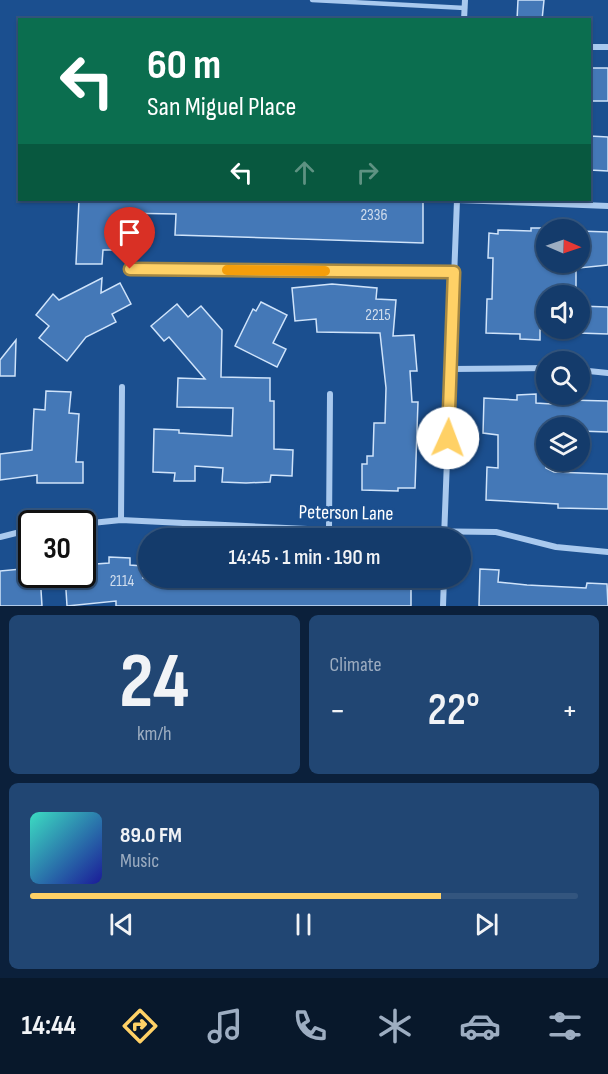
<!DOCTYPE html>
<html lang="en">
<head>
<meta charset="utf-8">
<style>
  :root { --surface:#143b6b; --page:#214673; --text:#f1f3f6; --muted:#9dadc1; --line:#33557e; --accent:#ffd166 }
  body { margin:0; font-family:"Sofia Sans Condensed",sans-serif; background:var(--page); color:var(--text); height:100vh; display:flex; flex-direction:column; font-size:22px; white-space:nowrap }
  * { box-sizing:border-box; margin:0 }
  p { font-size:20px; color:var(--muted) }
  .icon { flex:none; width:33px; height:33px; fill:none; stroke:currentColor; stroke-width:2; stroke-linecap:round; stroke-linejoin:round }
  .map { position:relative; height:606px; overflow:hidden }
  .sheet { display:flex; flex-direction:column; gap:9px; padding:9px; background:#0b203b; flex:1 }
  .sheet>* { flex:none }
  .banner { position:absolute; left:18px; top:18px; width:573px; height:183px; border-radius:0px; box-shadow:0 2px 4px #0004,0 0 0 2px var(--line); background:#0b6e4f; color:#fff; overflow:hidden }
  .needle { width:39px; rotate:92deg }
  .buttons { position:absolute; left:536px; top:219px; display:grid; gap:12px }
  .buttons a { display:grid; place-items:center; width:54px; height:54px; border-radius:50%; background:var(--surface); box-shadow:0 2px 4px #0004,0 0 0 2px var(--line); font-size:30px }
  .speed { position:absolute; left:18px; top:510px; display:flex; gap:12px; font-size:30px; font-weight:700; text-align:center }
  .speed>* { display:grid; place-content:center; width:78px; height:78px; border-radius:50%; background:var(--surface); box-shadow:0 2px 4px #0004,0 0 0 2px var(--line); line-height:1 }
  .speed .limit { border:3px solid #111; border-radius:9px; background:#fff; color:#111 }
  .pin { position:absolute; display:grid; place-items:center; width:51px; height:51px; color:#fff; margin:-62px -26px; border-radius:50% 50% 50% 0; rotate:-45deg; box-shadow:0 0 6px #0007 }
  .pin .icon { rotate:45deg }
  .me { position:absolute; width:66px; margin:-33px; rotate:2deg; stroke-linejoin:round; filter:drop-shadow(0 0 4px #0008) }
  .turn { display:flex; align-items:center; gap:21px; height:126px; padding:0 30px; font-size:27px }
  .turn .icon { width:78px; height:78px; stroke-width:2.5 }
  .turn b { display:block; font-size:42px; line-height:51px }
  .lanes { display:flex; align-items:center; height:57px; padding:0 30px; background:#0003; justify-content:center; gap:30px; direction:ltr }
  .lanes .off { opacity:.35 }
  .big { font-size:45px; font-weight:600; line-height:1.1 }
  .sheet .card { flex:1; display:flex; flex-direction:column; justify-content:center; gap:9px; min-width:0; padding:0 21px; border-radius:9px; background:var(--page) }
  .sheet .dial { align-items:center; gap:0 }
  .dial b { font-size:78px; line-height:1 }
  .song { display:flex; align-items:center; gap:18px }
  .cover { width:72px; height:72px; border-radius:9px; background:linear-gradient(135deg,hsl(170 70% 55%),hsl(240 70% 35%)) }
  .played { height:6px; border-radius:3px; background:linear-gradient(90deg,var(--accent) 75%,var(--line) 75%) }
  .keys { display:flex; justify-content:space-around; direction:ltr }
  .heat { display:flex; justify-content:space-between; align-items:center; font-size:33px; direction:ltr }
  .sheet .tiles { flex:1; display:grid; gap:9px; grid-template-columns:1fr 1fr }
  .card:last-child { grid-column:span 2 }
  .trip { position:absolute; left:138px; top:528px; width:333px; height:60px; border-radius:30px; background:var(--surface); box-shadow:0 2px 4px #0004,0 0 0 2px var(--line); font-weight:600; line-height:60px; text-align:center }
  .tabs { display:flex; height:96px; justify-content:space-around; align-items:center; background:#08182b; color:var(--muted) }
  .tabs .icon { width:42px; height:42px }
  .tabs .selected { color:var(--accent) }
  .tabs b { font-size:27px; color:var(--text) }
  .map>svg:first-child { display:block }
  .building { fill:#4478b7; stroke:#cfe3fa; stroke-width:1.5 }
  .lines { fill:none; stroke-linecap:round; stroke-linejoin:round }
  .lane { stroke:#a9c9ee; stroke-width:4.5 }
  .street { stroke:#a9c9ee; stroke-width:6 }
  .route-casing { stroke:#a68842; stroke-width:15 }
  .route { stroke:#ffd166; stroke-width:10 }
  .slow { stroke:#f59e0b; stroke-width:10 }
  .labels { text-anchor:middle; dominant-baseline:central; stroke-width:6; stroke-linejoin:round; paint-order:stroke }
  .number-label { font-size:16px; fill:#d0dded }
  .street-label { font-size:20px; fill:#fff; stroke:#1b4f8f }
</style>
</head>
<body>
<div class="map">
<svg width="608" height="606" viewBox="0 0 608 606">
  <rect width="100%" height="100%" fill="#1b4f8f"/>
  <g class="building">
    <path d="M518 0H544L542 20H517Z"/>
    <rect x="590" y="68" width="18" height="33"/>
    <path d="M590 136 608 137V171L590 170Z"/>
    <path d="M79 200H423V243L175 235 176 214 120 213 119 250H103L102 264H76Z"/>
    <path d="M531 228H546V262H576V296H546V330H540V340L520 339V334L486 333 487 299H492L493 258H488L489 233 498 234V230L531 231Z"/>
    <path d="M579 231 608 232V265L579 268Z"/>
    <path d="M102 278 101 293 120 283 131 304 112 314 116 322 86 337 67 361 39 338 49 326 36 315 53 294 59 300Z"/>
    <path d="M332 284 377 288 376 299 396 300 393 336 414 335 417 371H410L412 402H418L415 488H398V491L362 490V464H367V456H373L374 423H385L386 388 380 333 317 332 316 319 295 321 292 288Z"/>
    <path d="M261 302 287 315 273 343 286 349 277 367 235 346 253 309 256 311Z"/>
    <path d="M177 304 188 317 201 306 222 330 221 377 270 378V401H274V449L293 450 292 476 271 475 270 482 246 483 222 482 223 468 195 466V481H174L175 473 153 472 154 429 179 430V433L232 436 233 408 177 407 178 378 205 379 169 337 164 341 151 326Z"/>
    <path d="M579 306 608 307V334L579 333Z"/>
    <path d="M16 340 15 376H0V360Z"/>
    <path d="M46 391 71 392 69 413 79 414 76 462H83V483H37V475L0 480V454L32 450 34 409 45 410Z"/>
    <path d="M536 394V403L568 405V400L608 401V432L579 431V428H546V468L554 472 608 474V509L558 508V504L486 500 487 467 498 468V435L483 433 484 398 517 400V395Z"/>
    <path d="M109 557 130 558V565L143 566V578H411V606H116V601L67 606 65 574H82V565L109 563Z"/>
    <path d="M32 568V574H40L42 606H0V571Z"/>
    <path d="M480 569 499 570 498 582 527 585 586 588 587 583 607 584 608 606H479Z"/>
  </g>
  <g class="lines">
    <path class="lane" d="M312 0 465 8"/>
    <g class="street">
      <path d="M464 20 465 0"/>
      <path d="M590 47H608"/>
      <path d="M457 200 608 206"/>
      <path d="M130 269 455 272"/>
      <path d="M451 369 546 368"/>
      <path d="M579 370 608 373"/>
      <path d="M121 520 122 387"/>
      <path d="M82 524 121 520 329 530 496 532 556 547 608 552"/>
      <path d="M329 530 330 394"/>
      <path d="M0 537 32 529"/>
      <path d="M444 538 457 200"/>
      <path d="M443 606 444 578"/>
    </g>
  </g>
  <g class="lines">
    <defs>
      <path id="route" d="M130 269 454 272 448 438"/>
    </defs>
    <use href="#route" class="route-casing"/>
    <use href="#route" class="route"/>
    <path class="slow" d="M227 270 325 271"/>
  </g>
  <g class="labels">
    <g class="number-label">
      <text x="374" y="215">2336</text>
      <text x="378" y="315">2215</text>
      <text x="122" y="581">2114</text>
    </g>
    <g class="street-label">
      <text transform="translate(346 513) rotate(1)">Peterson Lane</text>
    </g>
  </g>
</svg>
<div class="buttons">
<a><svg class="needle" viewBox="-14 -14 28 28"><path d="M0-13l5 13h-10z" fill="#e53935"/><path d="M0 13l5-13h-10z" fill="#9dadc1"/></svg></a>
<a><svg class="icon" aria-label="sound" viewBox="0 0 24 24"><path d="M4 9h4l5-4v14l-5-4H4zM17 9q2 3 0 6"/></svg></a>
<a><svg class="icon" aria-label="search" viewBox="0 0 24 24"><circle cx="10" cy="10" r="6"/><path d="M15 15l6 6"/></svg></a>
<a><svg class="icon" aria-label="layers" viewBox="0 0 24 24"><path d="M12 4l9 5-9 5-9-5zM3 14l9 5 9-5"/></svg></a>
</div>
<div class="speed"><div class="limit">30</div></div>
<div class="pin" style="left:130px;top:269px;background:#d93025"><svg class="icon" aria-label="arrive" viewBox="0 0 24 24"><path d="M6 21V4h12l-3 4 3 4H6"/></svg></div>
<svg class="me" style="left:448px;top:438px" viewBox="-20 -20 40 40"><circle r="19" fill="#fff"/><path d="M0-13L10 11 0 6-10 11z" fill="#ffd166"/></svg>
<div class="trip">14:45 · 1 min · 190 m</div>
<div class="banner">
<div class="turn"><svg class="icon" aria-label="left" viewBox="0 0 24 24"><path d="M17 20v-9H6M10 6l-5 5 5 5"/></svg><div><b>60 m</b>San Miguel Place</div></div>
<div class="lanes"><svg class="icon" aria-label="left" viewBox="0 0 24 24"><path d="M17 20v-9H6M10 6l-5 5 5 5"/></svg><svg class="icon off" aria-label="ahead" viewBox="0 0 24 24"><path d="M12 20V5M6 11l6-6 6 6"/></svg><svg class="icon off" aria-label="right" viewBox="0 0 24 24"><path d="M7 20v-9h11M14 6l5 5-5 5"/></svg></div>
</div>
</div>
<section class="sheet">
<div class="tiles">
<div class="card dial"><b>24</b><p>km/h</p></div>
<div class="card"><p>Climate</p>
<div class="heat"><a>−</a><b class="big">22°</b><a>+</a></div>
</div>
<div class="card">
<div class="song"><i class="cover"></i><div><b>89.0 FM</b><p>Music</p></div></div>
<div class="played"></div>
<div class="keys"><svg class="icon" aria-label="previous" viewBox="0 0 24 24"><path d="M18 5L8 12l10 7zM5 5v14"/></svg><svg class="icon" aria-label="pause" viewBox="0 0 24 24"><path d="M8 5v14M16 5v14"/></svg><svg class="icon" aria-label="next" viewBox="0 0 24 24"><path d="M6 5l10 7-10 7zM19 5v14"/></svg></div>
</div>
</div>
</section>
<nav class="tabs">
<b>14:44</b>
<svg class="icon selected" aria-label="directions" viewBox="0 0 24 24"><path d="M12 3l9 9-9 9-9-9zM9 14v-3h6M13 9l2 2-2 2"/></svg>
<svg class="icon" aria-label="music" viewBox="0 0 24 24"><path d="M9 18V5l10-2v13"/><circle cx="6" cy="18" r="3"/><circle cx="16" cy="16" r="3"/></svg>
<svg class="icon" aria-label="phone" viewBox="0 0 24 24"><path d="M5 4h4l2 5-3 2q2 4 5 5l2-3 5 2v4C11 20 4 13 5 4z"/></svg>
<svg class="icon" aria-label="climate" viewBox="0 0 24 24"><path d="M12 3v18M4 7l16 10M4 17L20 7"/></svg>
<svg class="icon" aria-label="car" viewBox="0 0 24 24"><path d="M5 17H2v-5l4-1 3-4h7l3 4 3 1v5h-3M9 17h6M6 11h13"/><circle cx="7" cy="17" r="2"/><circle cx="17" cy="17" r="2"/></svg>
<svg class="icon" aria-label="filters" viewBox="0 0 24 24"><path d="M4 7h16M4 17h16"/><circle cx="9" cy="7" r="2"/><circle cx="15" cy="17" r="2"/></svg>
</nav>
</body>
</html>
